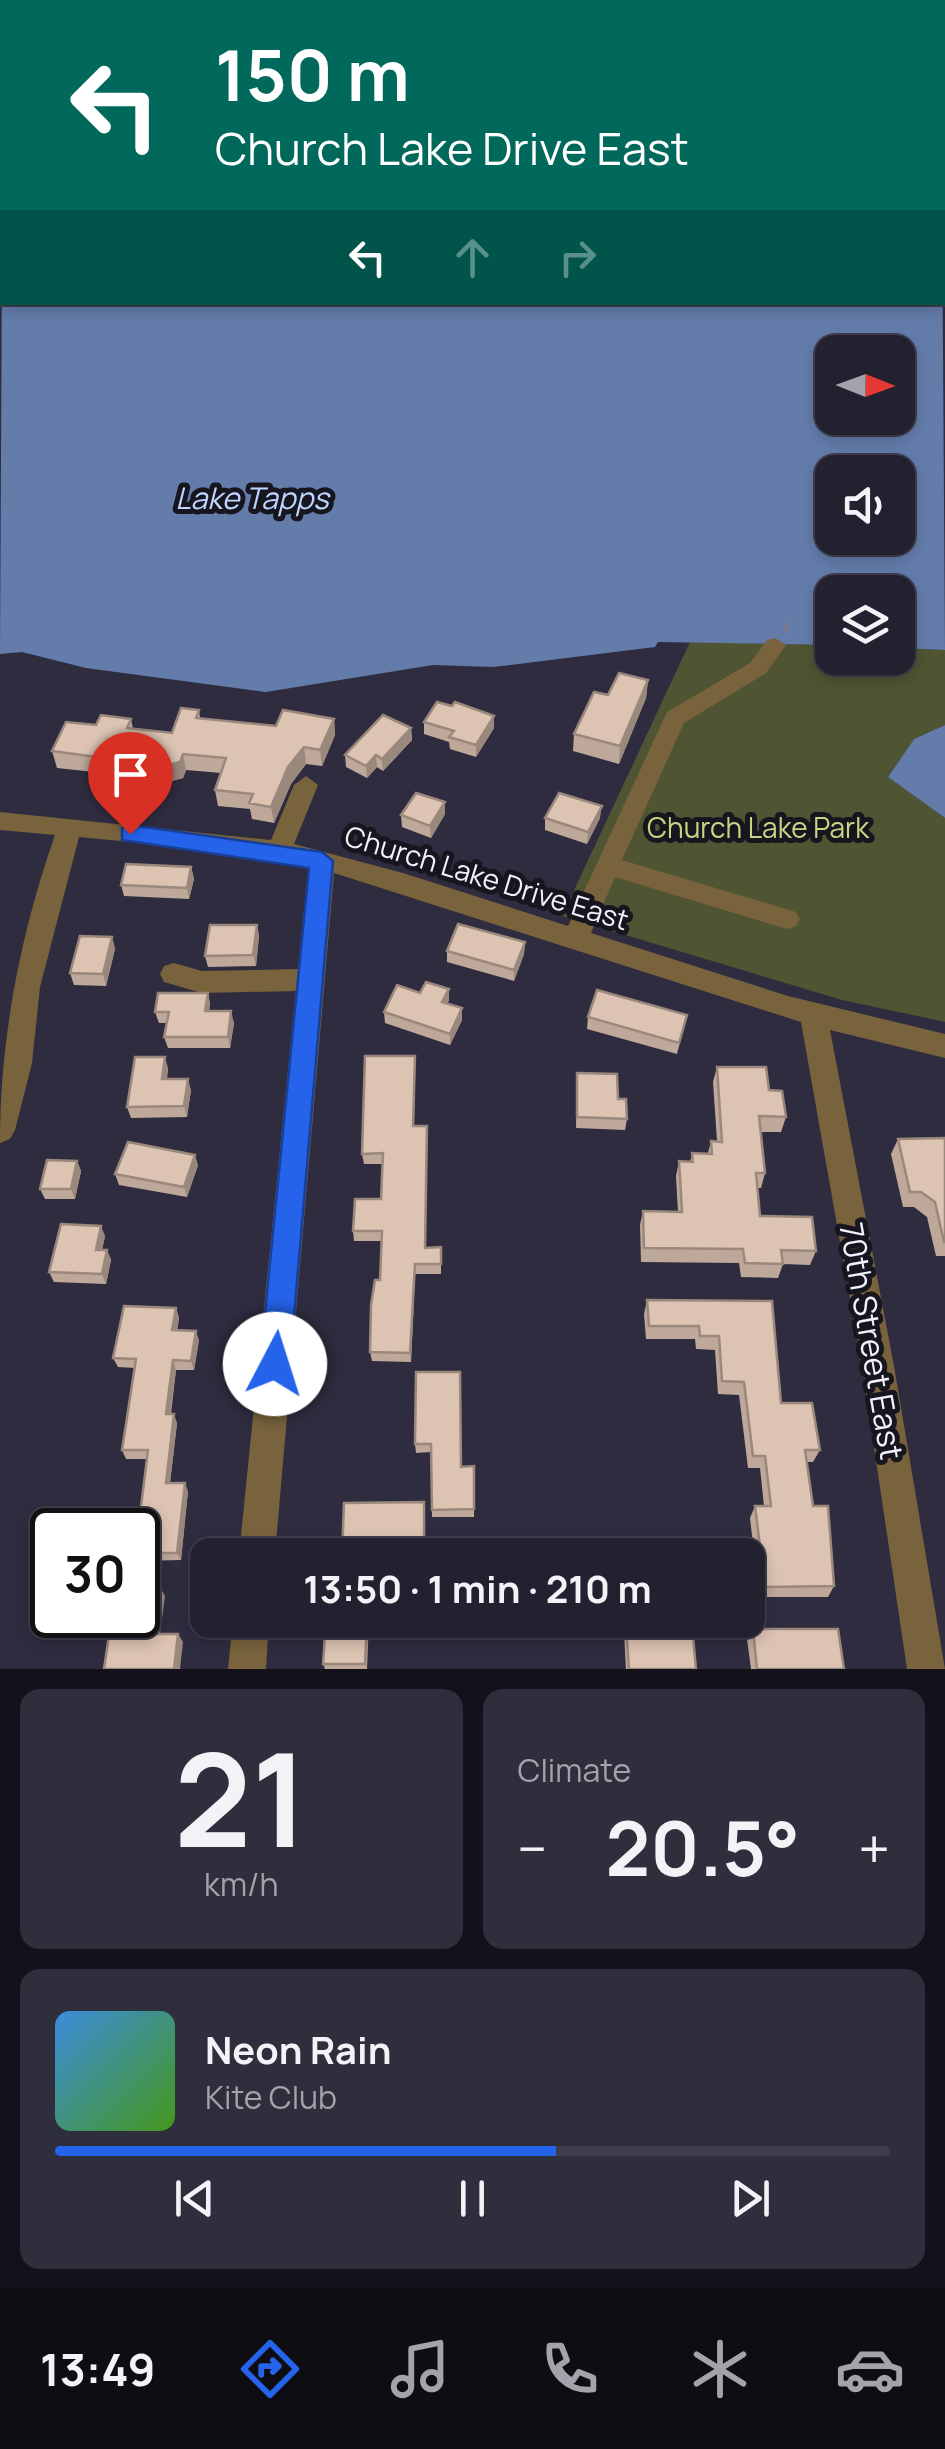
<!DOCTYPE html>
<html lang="en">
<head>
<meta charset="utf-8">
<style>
  :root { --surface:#232130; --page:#2f2e3c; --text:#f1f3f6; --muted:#a3a3ab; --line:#403e4c; --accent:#2563eb }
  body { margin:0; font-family:Manrope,sans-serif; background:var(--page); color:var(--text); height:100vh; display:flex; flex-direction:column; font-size:38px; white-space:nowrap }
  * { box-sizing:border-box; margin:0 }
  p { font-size:32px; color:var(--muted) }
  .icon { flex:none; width:55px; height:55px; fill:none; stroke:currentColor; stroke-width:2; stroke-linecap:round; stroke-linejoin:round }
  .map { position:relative; height:1669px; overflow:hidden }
  .panel { display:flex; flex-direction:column; gap:20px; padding:20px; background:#13121a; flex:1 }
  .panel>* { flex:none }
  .hud { position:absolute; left:0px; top:0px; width:945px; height:305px; box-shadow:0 5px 15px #0003,0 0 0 2px var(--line); background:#00695c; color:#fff; overflow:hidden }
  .needle { width:65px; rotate:91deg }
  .tools { position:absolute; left:815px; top:335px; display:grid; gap:20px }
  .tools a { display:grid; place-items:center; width:100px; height:100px; border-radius:20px; background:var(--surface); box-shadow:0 5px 15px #0003,0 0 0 2px var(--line); font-size:50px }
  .speed { position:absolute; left:30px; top:1508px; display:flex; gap:20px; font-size:50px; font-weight:700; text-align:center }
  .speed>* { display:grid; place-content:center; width:130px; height:130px; border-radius:50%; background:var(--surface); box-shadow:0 5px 15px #0003,0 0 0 2px var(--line); line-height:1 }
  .speed .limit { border:5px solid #111; border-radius:15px; background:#fff; color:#111 }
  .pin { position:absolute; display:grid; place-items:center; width:85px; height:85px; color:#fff; margin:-102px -42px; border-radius:50% 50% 50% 0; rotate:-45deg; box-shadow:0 0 10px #0007 }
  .pin .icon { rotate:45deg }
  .me { position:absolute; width:110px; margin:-55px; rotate:5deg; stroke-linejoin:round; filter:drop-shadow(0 0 8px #0008) }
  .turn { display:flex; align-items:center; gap:35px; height:210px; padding:0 50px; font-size:45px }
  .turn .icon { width:130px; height:130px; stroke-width:2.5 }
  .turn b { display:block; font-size:70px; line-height:85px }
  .lanes { display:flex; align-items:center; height:95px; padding:0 50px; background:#0003; justify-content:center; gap:50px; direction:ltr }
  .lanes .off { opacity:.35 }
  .big { font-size:75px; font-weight:700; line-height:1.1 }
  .panel .tile { flex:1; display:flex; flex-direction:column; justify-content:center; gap:15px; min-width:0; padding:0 35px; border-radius:20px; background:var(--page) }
  .panel .dial { align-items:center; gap:0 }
  .dial b { font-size:130px; line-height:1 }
  .song { display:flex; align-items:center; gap:30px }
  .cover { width:120px; height:120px; border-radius:15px; background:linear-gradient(135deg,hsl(210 70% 55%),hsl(100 70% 35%)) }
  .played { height:10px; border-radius:5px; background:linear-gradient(90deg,var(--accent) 60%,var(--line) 60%) }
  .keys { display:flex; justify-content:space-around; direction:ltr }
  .heat { display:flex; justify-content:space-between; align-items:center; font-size:55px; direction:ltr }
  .panel .tiles { flex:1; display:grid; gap:20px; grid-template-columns:1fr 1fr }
  .tile:last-child { grid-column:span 2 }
  .trip { position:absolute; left:190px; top:1538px; width:575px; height:100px; border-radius:20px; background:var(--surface); box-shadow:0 5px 15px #0003,0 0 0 2px var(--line); font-weight:700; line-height:100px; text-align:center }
  .tab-bar { display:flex; height:160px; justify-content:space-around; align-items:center; background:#0e0d13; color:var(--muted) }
  .tab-bar .icon { width:70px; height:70px }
  .tab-bar .current { color:var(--accent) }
  .tab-bar b { font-size:45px; color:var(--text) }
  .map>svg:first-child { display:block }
  .green { fill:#4f5433 }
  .water { fill:#637caa; fill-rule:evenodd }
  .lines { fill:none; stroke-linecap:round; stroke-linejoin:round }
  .path-far1 { stroke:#7c7a8c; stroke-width:2.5; stroke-dasharray:5 2.5; stroke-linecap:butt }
  .path { stroke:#7c7a8c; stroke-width:4; stroke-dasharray:8 5; stroke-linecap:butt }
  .minor { fill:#78633c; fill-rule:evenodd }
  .wall { fill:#bda899 }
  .shaded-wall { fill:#9a887d }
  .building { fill:#dcc3b2; stroke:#9a887d; stroke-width:2.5 }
  .route { fill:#2563eb; stroke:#184099; stroke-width:2.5 }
  .labels { text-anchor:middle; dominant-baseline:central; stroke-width:10; stroke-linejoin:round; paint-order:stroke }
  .park-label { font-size:28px; fill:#c8d582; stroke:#17161f }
  .street-label { font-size:28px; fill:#f2f1ff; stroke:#17161f }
  .water-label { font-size:30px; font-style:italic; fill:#bdd5ff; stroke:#17161f }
  .near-street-label { font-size:32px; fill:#f2f1ff; stroke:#17161f }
</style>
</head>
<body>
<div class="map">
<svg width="945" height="1669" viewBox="0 0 945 1669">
  <rect width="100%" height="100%" fill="#2f2c40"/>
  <path class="green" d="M690 642 832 645V658H898V648L945 650V725L914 739 888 777 945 818V1022L842 1000 562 916Z"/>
  <g class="water">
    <path d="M942 200 945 650 898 648V592H832V645L658 642 655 647 493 667 433 665 266 692 86 668 22 652 0 654 2 259V302H942ZM832 352H898V418H832ZM832 472H898V538H832Z"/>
    <path d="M945 725V818L888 777 914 739Z"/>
  </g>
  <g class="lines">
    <g class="path-far1">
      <path d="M0 109 2 105"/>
      <path d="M0 152 2 156"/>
    </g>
    <path class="path" d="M786 633 789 618"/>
    <g class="minor">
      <rect x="725" y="0" width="12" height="2"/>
      <path d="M897 0H909L910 2H898Z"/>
      <path d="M942 150H945V166L942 165Z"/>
      <path d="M2 176V191L0 192V177Z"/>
      <rect x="942" y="180" width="3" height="10"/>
      <path d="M2 224V234L0 235V225Z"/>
      <path d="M775 638 786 645 766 673 684 723 622 860 796 912 800 919 796 926 787 929 615 877 591 933 788 996 945 1034V1058L830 1030 894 1366 945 1669H907L862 1366 801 1022 334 873 275 1555H239L296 991 202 993 164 982 160 974 164 966 174 963 202 971 298 969 309 867 204 849 79 837 40 987 32 1063 15 1130 10 1139 0 1143C0 1038 20 935 55 835L0 830V812L271 840 294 785 306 776 318 785 294 844 403 873 568 926 667 712 750 663 767 640Z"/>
      <path d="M233 1620H269L266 1669H228Z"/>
    </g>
  </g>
  <g class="wall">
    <path d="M0 0H62L61 2H2V11H0Z"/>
    <path d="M139 0H185L182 2H139Z"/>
    <path d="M215 0H252L251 2H215Z"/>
    <path d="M648 680 646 698 619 764 573 751 574 734 608 695Z"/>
    <path d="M199 710 200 718 276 726 334 719 335 735 322 766 306 764 291 784 274 823 252 819 250 809 218 806 215 790 221 773 186 770 183 778 172 781 144 779 134 806 112 804 107 788 113 774 57 768 52 751 96 725 131 719 133 729 172 733Z"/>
    <path d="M494 716V728L476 757 450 749 449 742 424 734V722Z"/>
    <path d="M411 728 412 740 383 771 377 767 367 778 346 767 345 755Z"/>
    <path d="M445 814 431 838 402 827 401 815Z"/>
    <path d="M545 818H600L587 844 545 830Z"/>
    <path d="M191 867 194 879 189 899 124 896 121 885Z"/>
    <path d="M257 925 259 936 256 966 208 967 205 956Z"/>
    <path d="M112 937 115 949 106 986 74 985 70 973Z"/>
    <path d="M525 942 524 954 514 981 447 962V951Z"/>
    <path d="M449 989V1000L447 1004 462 1020 450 1045 385 1023 384 1012 420 993Z"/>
    <path d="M208 993 210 1004 209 1011 234 1023 230 1048H168L164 1037 167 1023H159L155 1012Z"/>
    <path d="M687 1015 677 1054 587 1029 588 1017Z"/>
    <path d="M415 1056 414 1126 426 1248 441 1247V1274H415L411 1362 372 1361 370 1352 380 1280 381 1241H354L353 1231 381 1199 383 1164H364L362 1154Z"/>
    <path d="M717 1067 769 1090 786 1117 781 1132H761L765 1173 761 1188H757L760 1216 816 1251 810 1265 783 1264 778 1278 741 1277 739 1263 641 1262 640 1225 643 1211 678 1212 676 1176 679 1161 690 1162 692 1153H708L711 1141H717L713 1082Z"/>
    <path d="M168 1068 167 1079 191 1090 187 1117 131 1118 127 1107Z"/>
    <path d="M577 1073 618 1099 627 1119 625 1130 576 1128Z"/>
    <path d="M945 1138V1256H936L927 1217 914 1207H903L891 1154 898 1139Z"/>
    <path d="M77 1161 81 1171 75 1199H45L40 1189Z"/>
    <path d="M198 1165 187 1197 119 1185 115 1174Z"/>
    <path d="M105 1236 102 1250H107L111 1260 106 1284 54 1282 49 1272Z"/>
    <path d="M647 1300 772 1301 781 1403 820 1450 813 1462H807L813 1506 834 1586 828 1597H759L750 1518 755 1506H764L760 1468H748L739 1395 718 1394 715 1350 696 1349 695 1339H646L644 1314Z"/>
    <path d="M176 1308 179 1318 177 1330 199 1340 194 1370H176L171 1414 177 1423 170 1483 188 1491 181 1560 139 1561 138 1558V1532L147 1459H126L122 1450 135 1368 118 1367 113 1358Z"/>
    <path d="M460 1372 461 1467 474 1466V1517H432L431 1452 416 1453 415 1444Z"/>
    <path d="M425 1510V1551L371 1552 342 1555Z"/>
    <path d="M326 1620H369L367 1669H325L323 1664Z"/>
    <path d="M626 1626 696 1669H626L624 1633Z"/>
    <path d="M753 1629 844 1669H751L747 1639Z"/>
  </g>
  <g class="shaded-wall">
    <path d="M648 680 646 698 619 764 620 746Z"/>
    <path d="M494 716V728L476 757V745Z"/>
    <path d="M334 719 335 735 322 766 320 750Z"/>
    <path d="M411 728 412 740 383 771 382 759Z"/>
    <path d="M304 747 306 764 291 784 274 823 271 807 288 767Z"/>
    <path d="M183 754 186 770 183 778 172 781 169 765Z"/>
    <path d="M376 755 377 767 367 778 366 766Z"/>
    <path d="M140 763 144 779 134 806 130 790Z"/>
    <path d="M445 802V814L431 838 430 826Z"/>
    <path d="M602 806 600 818 587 844 588 832Z"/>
    <path d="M191 867 194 879 189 899 187 888Z"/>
    <path d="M257 925 259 936 256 966 253 955Z"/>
    <path d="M112 937 115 949 106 986 103 974Z"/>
    <path d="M525 942 524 954 514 981V970Z"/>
    <path d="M449 989V1000L442 1013V1002Z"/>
    <path d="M208 993 210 1004 208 1022 205 1011Z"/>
    <path d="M462 1008V1020L450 1045V1034Z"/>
    <path d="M231 1011 234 1023 230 1048 228 1037Z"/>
    <path d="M165 1057 168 1068 165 1090 162 1079Z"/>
    <path d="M188 1079 191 1090 187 1117 184 1106Z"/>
    <path d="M195 1155 198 1165 187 1197 184 1187Z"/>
    <path d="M77 1161 81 1171 75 1199 71 1189Z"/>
    <path d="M101 1226 105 1236 100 1260 96 1250Z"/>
    <path d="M107 1250 111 1260 106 1284 102 1274Z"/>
    <path d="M415 1264V1274L411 1362 410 1353Z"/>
    <path d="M176 1308 179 1318 176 1340 172 1330Z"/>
    <path d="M196 1331 199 1340 194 1370 191 1361Z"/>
    <path d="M173 1360 176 1370 169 1423 166 1414Z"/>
    <path d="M174 1414 177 1423 169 1491 166 1483Z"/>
    <path d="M185 1483 188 1491 181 1560 177 1553Z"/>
    <path d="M160 1587 165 1596 159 1642 154 1634Z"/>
    <path d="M367 1620H369L366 1669 365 1664Z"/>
    <path d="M178 1634 183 1642 180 1669H174Z"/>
  </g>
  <g class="building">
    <path d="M684 0H705L706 2H684Z"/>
    <path d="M776 0H795L796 2H777Z"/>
    <path d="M851 0H880L881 2H852Z"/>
    <path d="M619 673 648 680 620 746 574 734 594 692 608 695Z"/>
    <path d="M437 702 452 706 455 702 494 716 476 745 449 737 454 731 424 722Z"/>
    <path d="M181 708 199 710 196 718 276 726 283 710 334 719 320 750 304 747 288 767 271 807 249 803 253 794 215 790 226 758 183 754 180 762 169 765 140 763 130 790 107 788 119 760 52 751 66 722 96 725 101 715 131 719 127 728 172 733Z"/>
    <path d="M383 715 411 728 382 759 376 755 366 766 345 755Z"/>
    <path d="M416 793 445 802 430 826 401 815Z"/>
    <path d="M559 793 602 806 588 832 545 818Z"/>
    <path d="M126 864 191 867 187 888 121 885Z"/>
    <path d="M458 924 525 942 514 970 447 951Z"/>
    <path d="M210 925H257L253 955 205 956Z"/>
    <path d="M80 936 112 937 103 974 70 973Z"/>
    <path d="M426 982 449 989 442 1002 462 1008 450 1034 384 1012 397 985 420 993Z"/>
    <path d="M597 990 687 1015 679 1043 588 1017Z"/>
    <path d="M158 993H208L205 1011H231L228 1037H164L169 1012H155Z"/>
    <path d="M365 1056H415L413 1126H427L425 1248 441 1247V1264H415L410 1353 370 1352 371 1305 375 1280H380L382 1231H353L355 1199H381L383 1153 362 1154Z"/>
    <path d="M135 1057H165L162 1079H188L184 1106 127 1107Z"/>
    <path d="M717 1067H766L769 1090 782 1091 786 1117 759 1116 765 1173H756L760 1216 812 1217 816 1251 781 1250 783 1264 745 1263 743 1249 644 1248 643 1211 682 1212 679 1161 693 1162 692 1153 712 1154 711 1141 722 1142Z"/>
    <path d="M577 1073 617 1074 618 1099H626L627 1119 577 1117Z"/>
    <path d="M945 1138V1242H944L935 1202 921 1192H910L898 1139Z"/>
    <path d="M128 1142 195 1155 184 1187 115 1174Z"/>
    <path d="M47 1160 77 1161 71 1189H40Z"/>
    <path d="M61 1224 101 1226 96 1250H107L102 1274 49 1272Z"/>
    <path d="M647 1300 772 1301 781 1403H812L820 1450H805L813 1506H828L834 1586 765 1587 755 1506H771L765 1456H753L744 1382 722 1381 719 1336H700L699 1326H649Z"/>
    <path d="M124 1306 176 1308 172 1330 196 1331 191 1361 173 1360 166 1414H174L166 1483H185L177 1553H138V1532L148 1450H122L136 1359 113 1358Z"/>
    <path d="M416 1372H460L461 1467 474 1466V1509L432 1510 431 1444H415Z"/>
    <path d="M424 1502V1544H370L369 1555H342L344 1503Z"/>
    <path d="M138 1587H160L154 1634H178L174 1669H104L112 1615H138Z"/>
    <path d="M326 1620H367L365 1664H323Z"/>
    <path d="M626 1626H692L696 1669H629Z"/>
    <path d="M753 1629H838L844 1669H757Z"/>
  </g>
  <path class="route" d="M130 825 322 852 333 861 290 1364 286 1374 275 1378 265 1374 260 1364 309 868 122 840V828Z"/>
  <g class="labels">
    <g class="park-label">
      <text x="758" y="827">Church Lake Park</text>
    </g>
    <g class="street-label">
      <text transform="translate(487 877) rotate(17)">Church Lake Drive East</text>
    </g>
    <g class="water-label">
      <text x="252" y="497">Lake Tapps</text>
    </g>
    <g class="near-street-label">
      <text transform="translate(872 1341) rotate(80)">70th Street East</text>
    </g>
  </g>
</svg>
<div class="tools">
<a><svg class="needle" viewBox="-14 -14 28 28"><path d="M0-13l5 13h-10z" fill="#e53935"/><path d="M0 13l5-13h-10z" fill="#a3a3ab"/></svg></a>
<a><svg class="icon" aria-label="sound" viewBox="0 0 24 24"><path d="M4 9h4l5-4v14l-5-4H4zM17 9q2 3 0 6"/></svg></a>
<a><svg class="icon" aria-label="layers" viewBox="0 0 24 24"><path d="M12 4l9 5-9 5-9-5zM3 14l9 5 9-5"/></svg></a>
</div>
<div class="speed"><div class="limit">30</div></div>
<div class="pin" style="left:130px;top:834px;background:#d93025"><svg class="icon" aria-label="arrive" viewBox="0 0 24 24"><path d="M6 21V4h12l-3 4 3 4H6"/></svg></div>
<svg class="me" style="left:275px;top:1364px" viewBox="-20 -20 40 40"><circle r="19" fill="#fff"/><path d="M0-13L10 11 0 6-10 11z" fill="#2563eb"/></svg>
<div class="trip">13:50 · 1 min · 210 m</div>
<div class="hud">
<div class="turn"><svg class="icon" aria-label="left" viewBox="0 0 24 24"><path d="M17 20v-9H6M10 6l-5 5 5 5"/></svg><div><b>150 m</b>Church Lake Drive East</div></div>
<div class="lanes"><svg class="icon" aria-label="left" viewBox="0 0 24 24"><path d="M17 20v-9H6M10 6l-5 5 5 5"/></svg><svg class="icon off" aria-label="ahead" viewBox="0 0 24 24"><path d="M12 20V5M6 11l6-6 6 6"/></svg><svg class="icon off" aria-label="right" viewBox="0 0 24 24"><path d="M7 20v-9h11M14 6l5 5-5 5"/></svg></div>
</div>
</div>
<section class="panel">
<div class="tiles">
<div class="tile dial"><b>21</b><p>km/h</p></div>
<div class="tile"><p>Climate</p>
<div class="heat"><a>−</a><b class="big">20.5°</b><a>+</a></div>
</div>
<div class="tile">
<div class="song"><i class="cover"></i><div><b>Neon Rain</b><p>Kite Club</p></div></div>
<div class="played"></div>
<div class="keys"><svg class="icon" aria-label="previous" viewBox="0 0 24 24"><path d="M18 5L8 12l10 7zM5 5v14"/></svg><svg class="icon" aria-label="pause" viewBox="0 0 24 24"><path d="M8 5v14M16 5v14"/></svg><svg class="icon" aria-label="next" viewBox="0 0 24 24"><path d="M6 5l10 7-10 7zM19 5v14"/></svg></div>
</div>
</div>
</section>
<nav class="tab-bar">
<b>13:49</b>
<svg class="icon current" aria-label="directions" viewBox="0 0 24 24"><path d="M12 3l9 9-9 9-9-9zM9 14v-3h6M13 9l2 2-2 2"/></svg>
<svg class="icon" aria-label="music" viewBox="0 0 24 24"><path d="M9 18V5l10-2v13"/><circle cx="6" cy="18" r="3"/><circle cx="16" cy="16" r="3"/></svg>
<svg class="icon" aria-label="phone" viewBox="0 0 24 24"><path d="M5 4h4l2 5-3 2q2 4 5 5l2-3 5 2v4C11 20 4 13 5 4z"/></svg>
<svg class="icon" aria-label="climate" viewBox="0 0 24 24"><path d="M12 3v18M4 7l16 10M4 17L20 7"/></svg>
<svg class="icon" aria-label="car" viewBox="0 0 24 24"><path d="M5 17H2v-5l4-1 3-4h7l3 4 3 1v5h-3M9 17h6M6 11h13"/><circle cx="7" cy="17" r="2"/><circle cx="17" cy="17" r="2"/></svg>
</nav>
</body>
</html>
